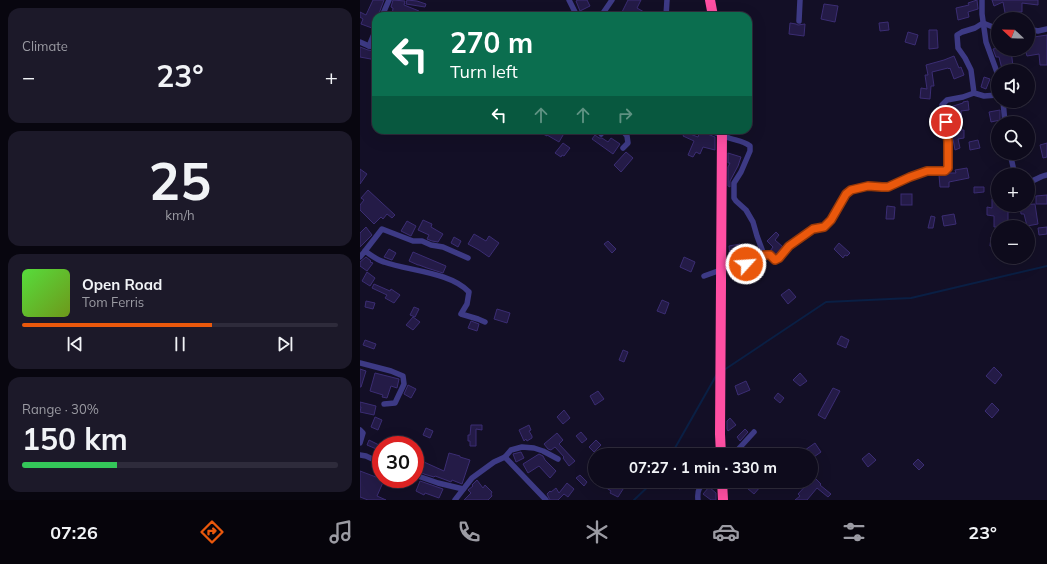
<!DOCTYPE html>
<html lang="en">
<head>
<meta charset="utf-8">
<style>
  :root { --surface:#0e0b1c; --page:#1c1929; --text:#f1f3f6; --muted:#9b9ba3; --line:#2e2b3b; --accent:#ea580c }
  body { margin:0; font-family:Mulish,sans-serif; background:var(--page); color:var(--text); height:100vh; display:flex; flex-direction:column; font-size:15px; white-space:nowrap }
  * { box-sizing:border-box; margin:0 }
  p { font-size:13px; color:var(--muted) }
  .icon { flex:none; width:22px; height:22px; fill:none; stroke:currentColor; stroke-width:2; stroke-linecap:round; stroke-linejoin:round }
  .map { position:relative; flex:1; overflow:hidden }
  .details { display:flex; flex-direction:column; gap:8px; padding:8px; background:#08060f; width:360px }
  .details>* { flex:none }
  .hud { position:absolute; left:12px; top:12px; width:380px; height:122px; border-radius:12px; box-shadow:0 4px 16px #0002,0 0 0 1px var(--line); background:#0b6e4f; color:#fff; overflow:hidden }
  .needle { width:26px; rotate:292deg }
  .buttons { position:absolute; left:631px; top:12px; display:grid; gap:8px }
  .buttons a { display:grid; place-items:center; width:44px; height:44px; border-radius:50%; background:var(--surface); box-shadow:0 4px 16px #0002,0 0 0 1px var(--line); font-size:20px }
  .speed { position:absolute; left:12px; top:436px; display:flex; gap:8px; font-size:20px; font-weight:700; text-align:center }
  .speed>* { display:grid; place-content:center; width:52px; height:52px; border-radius:50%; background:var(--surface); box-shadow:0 4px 16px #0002,0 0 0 1px var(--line); line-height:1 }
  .speed .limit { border:6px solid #d22; background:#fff; color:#111 }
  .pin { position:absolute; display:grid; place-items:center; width:34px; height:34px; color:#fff; margin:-17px; border:2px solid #fff; border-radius:50%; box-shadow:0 1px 4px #0007 }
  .me { position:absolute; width:44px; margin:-22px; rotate:64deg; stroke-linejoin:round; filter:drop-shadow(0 0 3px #0008) }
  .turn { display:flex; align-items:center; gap:14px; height:84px; padding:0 12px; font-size:18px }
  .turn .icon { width:52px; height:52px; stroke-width:2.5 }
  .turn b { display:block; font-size:28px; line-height:34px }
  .lanes { display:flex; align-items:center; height:38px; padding:0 12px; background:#0003; justify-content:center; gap:20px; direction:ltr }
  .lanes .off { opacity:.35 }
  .big { font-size:30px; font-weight:700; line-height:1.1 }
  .details .widget { flex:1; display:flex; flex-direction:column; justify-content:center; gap:6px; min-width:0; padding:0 14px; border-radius:12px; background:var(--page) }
  .details .dial { align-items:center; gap:0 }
  .dial b { font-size:52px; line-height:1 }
  .song { display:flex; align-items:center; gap:12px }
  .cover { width:48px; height:48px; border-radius:6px; background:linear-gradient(135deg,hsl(110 70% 55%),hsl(80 70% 35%)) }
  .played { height:4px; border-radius:2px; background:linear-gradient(90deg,var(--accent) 60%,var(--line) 60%) }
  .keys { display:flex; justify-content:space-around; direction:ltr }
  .heat { display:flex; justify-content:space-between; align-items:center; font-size:22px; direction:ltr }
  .charge { height:6px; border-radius:3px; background:linear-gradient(90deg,#34c759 30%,var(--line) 0) }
  .trip { position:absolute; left:228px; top:448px; width:230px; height:40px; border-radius:20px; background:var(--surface); box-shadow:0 4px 16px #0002,0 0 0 1px var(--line); font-weight:700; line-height:40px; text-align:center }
  .tabs { display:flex; height:64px; justify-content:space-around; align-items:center; background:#06040b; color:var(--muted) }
  .tabs .icon { width:28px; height:28px }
  .tabs .selected { color:var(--accent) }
  .tabs b { font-size:18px; color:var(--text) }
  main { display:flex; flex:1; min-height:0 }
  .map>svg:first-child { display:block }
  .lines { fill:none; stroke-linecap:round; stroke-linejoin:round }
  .stream { stroke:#0a1f44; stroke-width:2 }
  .building { fill:#241b47; stroke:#3b2d73 }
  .street { stroke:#3d3a85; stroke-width:5.5 }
  .highway { stroke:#ff4fa3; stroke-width:10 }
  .route-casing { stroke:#983908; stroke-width:10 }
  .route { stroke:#ea580c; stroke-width:7 }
</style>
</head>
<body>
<main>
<section class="details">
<div class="widget"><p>Climate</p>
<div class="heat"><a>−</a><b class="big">23°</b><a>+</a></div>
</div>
<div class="widget dial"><b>25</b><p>km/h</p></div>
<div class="widget">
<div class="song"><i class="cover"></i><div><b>Open Road</b><p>Tom Ferris</p></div></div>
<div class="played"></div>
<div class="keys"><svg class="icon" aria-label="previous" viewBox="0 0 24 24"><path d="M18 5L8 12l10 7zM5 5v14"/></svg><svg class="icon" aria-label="pause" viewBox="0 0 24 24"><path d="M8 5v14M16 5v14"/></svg><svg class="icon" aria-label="next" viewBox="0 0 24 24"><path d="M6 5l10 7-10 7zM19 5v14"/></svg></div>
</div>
<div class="widget"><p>Range · 30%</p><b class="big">150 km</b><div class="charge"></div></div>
</section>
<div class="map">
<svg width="687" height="500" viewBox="0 0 687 500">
  <rect width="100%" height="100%" fill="#130f26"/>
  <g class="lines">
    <g class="stream">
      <path d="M364 370 466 302 551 298 687 266"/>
      <path d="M311 455 357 374"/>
      <path d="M274 500 294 481"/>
    </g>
  </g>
  <g class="building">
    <path d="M13 0H24L18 16H16V25H14L12 28 1 24 3 19 0 17V12L6 15Z"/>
    <path d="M33 0 45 1 44 5 59 11 58 13 49 12V16H32L33 8 31 7Z"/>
    <path d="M47 0 57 1 66 4 65 7 46 4Z"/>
    <path d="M218 0H227L230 6 220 11 216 1Z"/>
    <path d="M268 0H281L277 8 291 16H267L261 14Z"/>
    <path d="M617 0 618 9 608 12 609 17 598 20 596 8 609 5 608 3Z"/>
    <path d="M632 0H678V5L662 3V12H653L654 17 646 18 643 2 634 6Z"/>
    <path d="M464 4 478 6 475 22 461 19Z"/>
    <path d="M528 22 529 30 520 31 519 23Z"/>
    <path d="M430 23 436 24 438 25 445 24 444 36 429 34Z"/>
    <path d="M569 30H577L578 48 569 49Z"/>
    <path d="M548 32 558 35 555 45 545 42Z"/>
    <path d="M668 33 674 34V37L687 35V65H680L679 54 667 56 665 49H668Z"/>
    <path d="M0 47 8 50 16 51V60L0 57Z"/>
    <path d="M638 48 651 49 653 67 642 69 639 57H636L633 49Z"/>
    <path d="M594 56 599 68 601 67 604 75 594 79 590 68 589 69 588 68 572 72 574 86H571L570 99 560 98 561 88 567 89 565 75H568L566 65 584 60Z"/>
    <path d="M624 77 630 79 626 89 621 87Z"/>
    <path d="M608 101 609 110 601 111 602 120 592 121 590 107 603 103V102Z"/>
    <path d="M640 110V120L631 122 629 112Z"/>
    <path d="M175 130H206L199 142 187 135V136Z"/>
    <path d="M591 130H604V138L598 139 600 148 595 150 593 139H592Z"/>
    <path d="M340 131 355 137V150L343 147 340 154 336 152 333 157 328 155 334 141 323 136 325 132 338 137Z"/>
    <path d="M235 135 239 138H242L248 142 251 138 260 144 253 154 232 139Z"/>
    <path d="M618 140 620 148 610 150 609 142Z"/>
    <path d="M203 143 210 148 204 156 202 155 201 157 195 153Z"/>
    <path d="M687 143V157L683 158 680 145Z"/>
    <path d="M266 152 273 158 261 172 254 165Z"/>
    <path d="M368 153 381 157 378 166 370 181V187L368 186V167L370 163H368Z"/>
    <path d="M607 168 609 178 589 182V187H580L579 175H585L589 173H596L595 170Z"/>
    <path d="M0 169 7 174 0 184Z"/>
    <path d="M614 187H624V192L614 193Z"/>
    <path d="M8 190 35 215 32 218 27 214 23 219 21 217 14 224 0 210V205L4 200 1 198Z"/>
    <rect x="541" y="194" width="11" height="11"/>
    <path d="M687 195V204H676V196Z"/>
    <path d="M632 199H638V206L651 207 650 212H648V227H634V216L627 215V207L632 208Z"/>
    <path d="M675 204 678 224 667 226 664 214H661L660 205Z"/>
    <path d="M527 206 535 207 534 219H526Z"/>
    <path d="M594 214 596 224 584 226 582 216Z"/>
    <path d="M571 216 575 217 573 228H568Z"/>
    <path d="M63 220 72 224 71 227 83 234 78 242 72 241 67 239 69 235 58 230Z"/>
    <path d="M47 221 56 226 51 236 41 231Z"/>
    <path d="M6 227 12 235 0 247V233Z"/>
    <path d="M687 227V234L679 235 678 228Z"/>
    <path d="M416 232 419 235 415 240 423 247 416 255 410 251 413 247 407 241Z"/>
    <path d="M114 234 126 241 129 236 139 243 129 257 119 250 108 244Z"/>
    <path d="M94 237 101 241 98 247 91 243Z"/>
    <path d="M631 237 638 238V247L630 246Z"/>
    <path d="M248 241 256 249 252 253 244 244Z"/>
    <path d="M479 243 490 253 487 256 485 255 483 258 474 249Z"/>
    <path d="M380 244 382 255 370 257 369 246Z"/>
    <path d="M29 249 36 253 32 260 24 257Z"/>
    <path d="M53 252 86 266 83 273 67 268 59 265H58L49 261Z"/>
    <path d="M6 257 11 261 10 262 13 263 7 271 0 266V262Z"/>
    <path d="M324 257 335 262 331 272 320 267Z"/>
    <path d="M7 272 15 278 10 286 2 281Z"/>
    <path d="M14 284 30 291 31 289 40 295 34 303 25 298 27 295 12 288Z"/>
    <path d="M429 289 436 297 428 304 421 295Z"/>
    <path d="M302 300 309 303 305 314 297 311Z"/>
    <path d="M6 301 15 303 13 309 5 307Z"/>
    <path d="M54 307 59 309 55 317 50 315Z"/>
    <path d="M137 309 150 313 147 323 134 319Z"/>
    <path d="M53 317 60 322 53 330 46 325Z"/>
    <path d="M111 321 119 324 117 331 108 328Z"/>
    <path d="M481 336 489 340 486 348 477 344Z"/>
    <path d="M5 340 16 344 14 349 3 345Z"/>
    <path d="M263 350 268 352 264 362 259 360Z"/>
    <path d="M634 367 642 375 635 384 626 376Z"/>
    <path d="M0 369 6 371 1 387H0Z"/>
    <path d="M15 373 39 379 37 388 31 386 27 398 22 397 23 395 10 391Z"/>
    <path d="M440 373 447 381 440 386 433 380Z"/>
    <path d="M386 381 390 390 378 395 375 386Z"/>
    <path d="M48 385 56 389 51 398 44 394Z"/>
    <path d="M473 388 480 391 465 419 458 415Z"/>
    <path d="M238 391 244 399 235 405 230 396Z"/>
    <path d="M418 393 424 398 420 403 414 398Z"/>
    <path d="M0 402 16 406 14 415 0 412 1 407H0Z"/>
    <path d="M632 403 639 410 632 418 625 411Z"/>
    <path d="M204 410 210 418 203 424 197 417Z"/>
    <path d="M15 417 22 420 18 430 11 427Z"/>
    <path d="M370 418 376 425 368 431 367 429V421Z"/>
    <path d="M111 425H122V430L116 429V446H110V441H108V435H110Z"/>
    <path d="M169 425 171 430 169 431 172 436V438L167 441 166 439 164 441 159 430Z"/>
    <path d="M66 428 73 431 70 438 63 435Z"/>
    <path d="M385 429 388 432 380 441 377 437Z"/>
    <path d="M221 432 227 439 222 443 216 436Z"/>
    <path d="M197 433 203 440 199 444 215 461 209 466 203 458 204 457 195 447 191 450 188 449 184 444Z"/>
    <path d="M9 440 21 446V451L7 445Z"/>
    <path d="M236 440 241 445 234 452 229 447Z"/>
    <path d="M455 443 461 452 451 459V455H449L445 450Z"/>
    <path d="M161 452 164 458 156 462 153 454Z"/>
    <path d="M89 453 100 456V457L110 460 102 484 92 480 91 482 86 480 75 476 74 477 64 474 55 469V458L84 471Z"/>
    <path d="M509 453 516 460 508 467 502 459Z"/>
    <path d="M179 454 183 456 185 460 196 471 190 478 179 466 168 473 163 464Z"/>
    <path d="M558 459 564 465 559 470 553 464Z"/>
    <path d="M0 471 24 480 17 496 26 500H8L0 497Z"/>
    <path d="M220 475 227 482 224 486 216 478Z"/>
    <path d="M454 477 461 484 460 485 471 494 468 497 457 488 447 500H435L440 496 438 494 450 481H451V479Z"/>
    <path d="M117 480 123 488 125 485 132 492 131 494 132 496 128 500H104L111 493 108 490 113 486 112 485Z"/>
    <path d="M60 481 83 489 79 498 65 493 64 495 56 491Z"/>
    <path d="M244 481H251L255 484 257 481 265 486 258 497 250 493 251 491 242 485Z"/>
    <path d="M309 481H326L320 489Z"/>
    <path d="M394 481H396L401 486 394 494 387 488Z"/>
    <path d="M207 483 214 489 208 497 204 494 198 500H190L187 494 190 491 191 492 196 488 199 493Z"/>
    <path d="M349 487 356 493V500H351L343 494Z"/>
  </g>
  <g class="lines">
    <g class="street">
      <path d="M209 0 217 16"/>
      <path d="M622 0V14L626 42 638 75"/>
      <path d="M22 16 29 0"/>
      <path d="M241 16 252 0"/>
      <path d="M306 16 307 0"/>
      <path d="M439 21 440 0"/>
      <path d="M638 29 623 23 615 28 602 32 597 35 598 48 605 58 611 70 614 93 624 96 638 95"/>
      <path d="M668 29 678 31 687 29"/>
      <path d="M0 42 9 46 16 47"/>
      <path d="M9 46 16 29"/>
      <path d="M643 101 645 123"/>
      <path d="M262 130 267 136 268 143 263 148"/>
      <path d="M348 130C355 132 362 135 369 138 377 141 382 140 390 146V151L381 172 374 183V198L376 201 386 210 393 222 397 236 404 255H410L415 260 419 258 429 246 453 229 464 227 471 220 486 194 491 190 508 186 522 187H528L550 177 567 171H585L588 168C587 146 586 126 582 105L587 100 603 97 614 93"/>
      <path d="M241 134 244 130"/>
      <path d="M650 153 654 171 656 175"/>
      <path d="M668 182C675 181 680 176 687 175"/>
      <path d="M5 251 22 229 53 241H62L71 245 83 247 108 258"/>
      <path d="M0 257 5 251C11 255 17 260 24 262 49 271 90 272 109 292L107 304 101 314 118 319 125 322"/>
      <path d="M344 276 369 267 398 261 404 255"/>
      <path d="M0 363 31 371 43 376 44 384 35 403 24 404"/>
      <path d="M0 430 3 433 0 443"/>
      <path d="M0 455 6 456 21 463"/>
      <path d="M373 455 394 432"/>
      <path d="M145 457 186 500"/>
      <path d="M55 475 78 483 103 489"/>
      <path d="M95 500 112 478 134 462 145 457 151 450 162 447 174 448 183 451 198 459"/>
      <path d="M338 500C337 490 339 487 347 481"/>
    </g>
    <g class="highway">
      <path d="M350 0 353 16"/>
      <path d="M361 455 360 434 362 130"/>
      <path d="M362 481 363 500"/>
    </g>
  </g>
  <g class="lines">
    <defs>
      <path id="route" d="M386 264 398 261 404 255H410L415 260 419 258 429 246 453 229 464 227 471 220 486 194 491 190 508 186 522 187H528L550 177 567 171H585L588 168V142L586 122"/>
    </defs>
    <use href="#route" class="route-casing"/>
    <use href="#route" class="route"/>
  </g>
</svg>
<div class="buttons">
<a><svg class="needle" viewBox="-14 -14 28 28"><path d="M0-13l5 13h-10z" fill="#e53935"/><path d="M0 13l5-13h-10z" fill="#9b9ba3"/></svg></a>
<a><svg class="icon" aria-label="sound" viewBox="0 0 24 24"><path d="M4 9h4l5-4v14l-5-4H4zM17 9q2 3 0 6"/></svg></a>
<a><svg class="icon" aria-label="search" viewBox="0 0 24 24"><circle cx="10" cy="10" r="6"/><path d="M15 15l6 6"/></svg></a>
<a>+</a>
<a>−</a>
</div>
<div class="speed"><div class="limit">30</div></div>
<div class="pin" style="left:586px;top:122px;background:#d93025"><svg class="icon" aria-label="arrive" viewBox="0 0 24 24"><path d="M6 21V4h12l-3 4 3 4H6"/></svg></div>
<svg class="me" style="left:386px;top:264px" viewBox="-20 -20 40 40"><circle r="17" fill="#ea580c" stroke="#fff" stroke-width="3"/><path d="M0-11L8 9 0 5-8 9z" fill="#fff"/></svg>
<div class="trip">07:27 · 1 min · 330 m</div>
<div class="hud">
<div class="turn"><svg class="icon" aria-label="left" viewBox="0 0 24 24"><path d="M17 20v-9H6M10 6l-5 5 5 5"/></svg><div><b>270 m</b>Turn left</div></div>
<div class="lanes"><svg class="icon" aria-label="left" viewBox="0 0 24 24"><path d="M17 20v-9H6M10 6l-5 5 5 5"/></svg><svg class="icon off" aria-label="ahead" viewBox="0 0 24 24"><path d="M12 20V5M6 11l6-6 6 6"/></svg><svg class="icon off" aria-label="ahead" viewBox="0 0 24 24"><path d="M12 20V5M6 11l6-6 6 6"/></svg><svg class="icon off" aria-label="right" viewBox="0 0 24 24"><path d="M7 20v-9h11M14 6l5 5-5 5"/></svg></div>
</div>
</div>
</main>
<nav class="tabs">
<b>07:26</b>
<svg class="icon selected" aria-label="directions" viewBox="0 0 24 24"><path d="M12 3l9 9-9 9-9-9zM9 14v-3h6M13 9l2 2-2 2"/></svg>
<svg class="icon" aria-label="music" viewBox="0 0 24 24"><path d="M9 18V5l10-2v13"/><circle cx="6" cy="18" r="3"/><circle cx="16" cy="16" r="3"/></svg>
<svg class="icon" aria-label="phone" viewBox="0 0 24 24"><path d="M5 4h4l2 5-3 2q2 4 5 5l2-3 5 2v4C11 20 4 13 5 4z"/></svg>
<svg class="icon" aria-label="climate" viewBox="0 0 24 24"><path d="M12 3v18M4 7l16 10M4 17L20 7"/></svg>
<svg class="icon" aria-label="car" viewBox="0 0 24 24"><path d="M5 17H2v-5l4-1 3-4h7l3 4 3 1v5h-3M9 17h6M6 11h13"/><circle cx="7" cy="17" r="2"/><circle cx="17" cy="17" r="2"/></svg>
<svg class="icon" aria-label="filters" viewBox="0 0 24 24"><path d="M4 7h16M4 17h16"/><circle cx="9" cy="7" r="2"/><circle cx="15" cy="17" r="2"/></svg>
<b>23°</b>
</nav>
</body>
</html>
